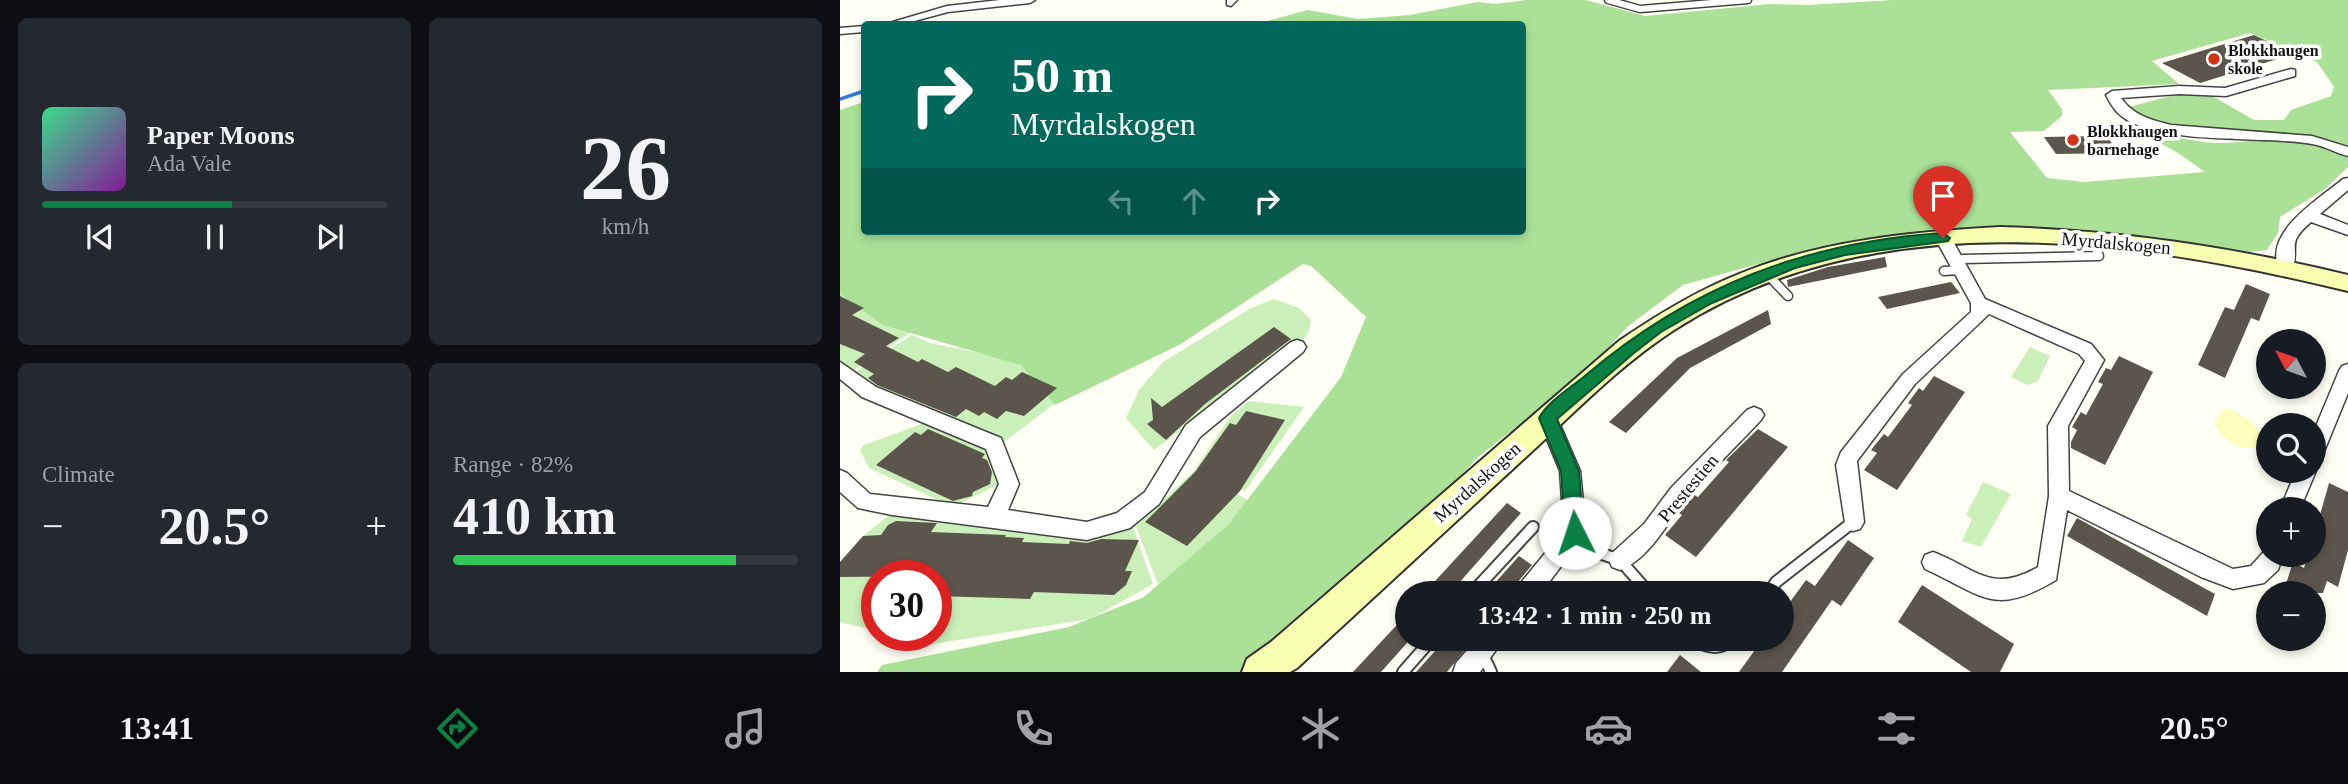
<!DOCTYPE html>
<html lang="en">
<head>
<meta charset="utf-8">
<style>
  :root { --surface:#171b24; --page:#242831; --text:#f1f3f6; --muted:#9ea1a6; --line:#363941; --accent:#0b8043 }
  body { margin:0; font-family:"Times New Roman",serif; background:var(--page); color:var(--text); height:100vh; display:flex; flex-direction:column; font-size:26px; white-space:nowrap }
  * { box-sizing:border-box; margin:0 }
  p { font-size:23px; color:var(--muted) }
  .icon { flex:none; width:38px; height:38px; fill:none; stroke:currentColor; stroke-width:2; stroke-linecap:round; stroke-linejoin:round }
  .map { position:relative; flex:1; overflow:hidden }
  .side { display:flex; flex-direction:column; gap:18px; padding:18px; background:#0d0f14; width:840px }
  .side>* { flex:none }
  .top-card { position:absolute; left:21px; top:21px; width:665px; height:214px; border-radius:7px; box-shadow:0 4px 10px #0003; background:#00695c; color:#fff; overflow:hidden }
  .needle { width:46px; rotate:311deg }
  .controls { position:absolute; left:1416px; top:329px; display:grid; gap:14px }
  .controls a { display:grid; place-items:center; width:70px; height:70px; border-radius:50%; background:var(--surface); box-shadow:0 4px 10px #0003; font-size:35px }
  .speed { position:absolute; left:21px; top:560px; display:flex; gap:14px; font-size:35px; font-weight:700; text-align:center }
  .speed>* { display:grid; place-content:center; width:91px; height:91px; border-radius:50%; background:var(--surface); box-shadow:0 4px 10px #0003; line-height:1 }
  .speed .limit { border:10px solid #d22; background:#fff; color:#111 }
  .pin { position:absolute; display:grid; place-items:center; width:60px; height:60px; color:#fff; margin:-72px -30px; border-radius:50% 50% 50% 0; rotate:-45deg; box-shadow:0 0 7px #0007 }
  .pin .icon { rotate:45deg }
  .me { position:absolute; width:77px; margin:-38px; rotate:356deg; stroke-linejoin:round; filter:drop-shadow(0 0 5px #0008) }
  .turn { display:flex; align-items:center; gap:24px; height:147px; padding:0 35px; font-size:32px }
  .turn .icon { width:91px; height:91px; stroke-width:2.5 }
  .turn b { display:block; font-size:49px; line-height:60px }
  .lanes { display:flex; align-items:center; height:66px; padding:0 35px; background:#0003; justify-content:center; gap:35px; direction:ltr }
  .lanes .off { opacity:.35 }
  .big { font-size:52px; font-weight:700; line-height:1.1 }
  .side .tile { flex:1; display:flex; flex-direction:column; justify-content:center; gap:10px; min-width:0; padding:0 24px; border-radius:10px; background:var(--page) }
  .side .dial { align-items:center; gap:0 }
  .dial b { font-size:91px; line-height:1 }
  .song { display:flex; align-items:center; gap:21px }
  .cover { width:84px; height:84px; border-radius:10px; background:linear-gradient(135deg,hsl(150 70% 55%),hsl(290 70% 35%)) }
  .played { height:7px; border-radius:4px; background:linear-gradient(90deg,var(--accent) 55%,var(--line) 55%) }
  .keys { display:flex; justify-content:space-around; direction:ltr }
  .heat { display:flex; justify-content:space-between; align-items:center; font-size:38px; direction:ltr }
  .charge { height:10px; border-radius:5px; background:linear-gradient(90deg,#34c759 82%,var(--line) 0) }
  .side .tiles { flex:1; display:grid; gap:18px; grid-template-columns:repeat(2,1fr) }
  .trip { position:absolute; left:555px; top:581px; width:399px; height:70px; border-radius:35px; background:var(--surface); box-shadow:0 4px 10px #0003; font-weight:700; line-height:70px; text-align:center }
  .tab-bar { display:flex; height:112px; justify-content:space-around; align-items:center; background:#090b0e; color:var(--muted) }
  .tab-bar .icon { width:49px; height:49px }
  .tab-bar .current { color:var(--accent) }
  .tab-bar b { font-size:32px; color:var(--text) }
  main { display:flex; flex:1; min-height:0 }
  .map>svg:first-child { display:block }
  .green { fill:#cbefb9 }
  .forest { fill:#aae197 }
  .sand { fill:#fffdbd }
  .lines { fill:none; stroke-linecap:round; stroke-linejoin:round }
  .stream { stroke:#3378db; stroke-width:3.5 }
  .building { fill:#5b554c }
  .lane-far2-casing { stroke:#444; stroke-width:9 }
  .lane-far1-casing { stroke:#444; stroke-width:11 }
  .lane-casing { stroke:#444; stroke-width:14 }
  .street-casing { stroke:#444; stroke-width:3 }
  .secondary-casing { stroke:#333; stroke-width:4 }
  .lane-far2 { stroke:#fff; stroke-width:6 }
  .lane-far1 { stroke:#fff; stroke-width:8 }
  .lane { stroke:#fff; stroke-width:10 }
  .street { fill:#fff; fill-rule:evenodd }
  .secondary { fill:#f9ffb0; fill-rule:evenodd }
  .route { fill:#0b8043; stroke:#07532c; stroke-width:2 }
  .poi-dot { fill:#d13319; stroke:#fff; stroke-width:2.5 }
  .labels { text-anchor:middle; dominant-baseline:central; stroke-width:7; stroke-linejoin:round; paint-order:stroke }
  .far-poi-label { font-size:16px; font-weight:bold; fill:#111; stroke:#fff; text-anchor:start }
  .street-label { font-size:19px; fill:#111; stroke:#fff }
</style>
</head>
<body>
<main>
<section class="side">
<div class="tiles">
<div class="tile">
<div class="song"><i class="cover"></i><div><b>Paper Moons</b><p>Ada Vale</p></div></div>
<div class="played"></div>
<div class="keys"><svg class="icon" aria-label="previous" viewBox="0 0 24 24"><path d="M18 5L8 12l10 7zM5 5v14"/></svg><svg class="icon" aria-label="pause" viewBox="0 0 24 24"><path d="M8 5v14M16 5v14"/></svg><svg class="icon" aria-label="next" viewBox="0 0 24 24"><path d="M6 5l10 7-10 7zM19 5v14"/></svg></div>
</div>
<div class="tile dial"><b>26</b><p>km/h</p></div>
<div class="tile"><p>Climate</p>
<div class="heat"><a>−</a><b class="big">20.5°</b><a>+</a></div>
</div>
<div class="tile"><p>Range · 82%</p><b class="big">410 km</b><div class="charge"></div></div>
</div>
</section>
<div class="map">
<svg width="1508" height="672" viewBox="0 0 1508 672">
  <rect width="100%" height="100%" fill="#fffff5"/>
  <g class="green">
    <path d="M0 288 73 331 13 371 0 363Z"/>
    <path d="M434 299 459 308 471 320 469 331 462 341 314 450 286 418 299 390 323 362 411 308Z"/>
    <path d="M72 335 90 343 169 359 235 388 163 443 58 401 15 372Z"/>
    <path d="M1190 347 1210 356 1198 381 1187 385 1171 377Z"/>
    <path d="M409 401 464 407 405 491 356 468 390 417Z"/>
    <path d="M84 423 154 454 163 482 113 507 29 468 20 450 24 445Z"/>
    <path d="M355 470 427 511 341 598 317 582 296 526Z"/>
    <path d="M1143 482 1171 494 1141 547 1122 541 1132 519 1126 515Z"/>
    <path d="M52 513 248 537 293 527 313 584 250 619 93 644 56 635H96V576H37V631L0 622V562L23 536Z"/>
  </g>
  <path class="forest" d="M686 0H746L805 16 930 4 968 5 1053 0H1508V146C1457 126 1400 138 1347 129 1325 126 1305 118 1285 108L1350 91 1374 97 1414 120H1444L1451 110 1491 96 1494 87 1477 62 1410 33 1312 61 1339 84 1208 90 1222 109V116L1204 131 1170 132 1207 178 1244 182 1365 172 1338 153 1286 124 1279 110C1307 131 1351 144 1386 143 1408 142 1429 137 1451 140 1471 143 1489 149 1508 157V167L1485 189 1440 217 1438 233 1427 250 1410 252 1326 241H1094L968 250 843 285 787 327 748 371 638 457 549 553 412 672H37L42 665 229 627 304 597 389 524 501 377 526 317 471 266 463 264 339 345 215 405 181 365 43 325 0 294V110L24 102V231H682V24H416L468 10 518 19 570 15 637 2 655 4Z"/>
  <path class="sand" d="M1385 408C1402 414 1421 423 1422 444 1403 456 1382 440 1374 422Z"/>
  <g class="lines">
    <path class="stream" d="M0 99 24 91"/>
  </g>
  <g class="building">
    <path d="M1414 35 1454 54 1360 83 1322 63Z"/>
    <path d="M1266 136 1280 153 1216 154 1204 137Z"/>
    <path d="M1045 257 1047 267 948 287 947 280 988 267Z"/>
    <path d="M1111 282 1120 293 1047 309 1038 297Z"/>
    <path d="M1406 284 1430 294 1419 321 1411 318 1385 378 1358 365 1385 307 1394 310Z"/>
    <path d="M0 296 24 308 12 315 59 338 46 346 78 362 82 359 108 372 116 367 155 386 166 377 172 380 182 372 217 388 184 416 166 411 157 419 144 412 139 416 126 409 116 417 37 385 28 378 34 374 14 362 25 354 0 344Z"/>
    <path d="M928 310 931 324 850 368 786 433 769 422 837 358Z"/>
    <path d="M434 327 451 339 365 404 326 440 307 424 313 420 311 398 322 407Z"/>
    <path d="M1279 356 1313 372 1265 465 1231 448V442L1237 430 1232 427 1241 412 1246 415 1263 384 1258 382 1266 368 1271 370Z"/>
    <path d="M1094 376 1125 392 1057 490 1024 470 1037 453 1031 450 1044 434 1048 437 1072 405 1068 403 1079 388 1083 391Z"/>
    <path d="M406 411 445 420 400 491 347 546 305 522 355 472 390 423 396 425Z"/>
    <path d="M88 429 145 454 142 458 147 460 152 472 150 484 133 492 132 496 113 501 36 465 75 432 81 435Z"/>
    <path d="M918 429 948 447 856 557 825 535 842 515 839 513 854 495 858 497 889 462 886 460Z"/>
    <path d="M1489 483 1508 492V550L1498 587 1487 581 1483 593H1443L1453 562 1464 568 1468 555H1474V536Z"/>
    <path d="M667 503 681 513 610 593H584Z"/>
    <path d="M1237 518 1375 594 1367 616 1227 536Z"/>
    <path d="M56 521 97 523 91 532 166 535 165 537 184 538 182 542 229 544 230 541 247 543 261 539 299 540 285 571H292L286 585 274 595 194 592 190 599 96 596V576L0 577V562L23 536 41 535 48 525Z"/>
    <path d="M1008 540 1034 558 1001 606 992 600 942 672H899L923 639H942V613L966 580 975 586Z"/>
    <path d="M679 556 692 565 677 583 674 593H646Z"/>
    <path d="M1082 585 1174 644 1160 672H1131L1058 622Z"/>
    <path d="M567 614V643L541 672H513Z"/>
    <path d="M606 639H634L607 672H576Z"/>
    <path d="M840 655 861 672H827Z"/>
  </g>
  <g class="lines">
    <defs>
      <path id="lane-far2" d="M768 0 800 9 908 0"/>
      <g id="lane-far1">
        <path d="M1123 259 1259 256 1252 239"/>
        <path d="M1104 271 1120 270"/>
        <path d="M927 274 948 296"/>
      </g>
      <g id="lane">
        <path d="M735 533 759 553 780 560 809 593"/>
        <path d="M632 593 693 527"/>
        <path d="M929 593 936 582 1013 522"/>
        <path d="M852 639C867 648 880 651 894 639"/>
        <path d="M643 655 651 672"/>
        <path d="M563 672 592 639"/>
      </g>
      <g id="street">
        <path d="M160 0H195L190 3 108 12 63 24H46L107 6Z"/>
        <path d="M387 0H397L391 6 387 5Z"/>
        <path d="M24 26V32L0 34V28Z"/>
        <path d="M1451 69 1455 70V76L1386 96 1339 94 1281 98C1293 115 1311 120 1331 125L1472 136 1508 147V156C1496 153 1485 146 1472 144 1425 135 1312 147 1278 113 1273 108 1269 101 1266 95L1272 91 1339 86 1385 88Z"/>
        <path d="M1508 178V190L1480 214 1508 225V235L1471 222C1444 245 1461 247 1452 271H1440C1421 233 1478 200 1503 179Z"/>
        <path d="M1103 233 1109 234 1145 299 1251 344 1264 360 1228 426 1229 491 1393 569 1411 566 1428 547V555H1443L1438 570 1424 583 1393 589 1361 577 1227 510 1216 580C1154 617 1144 596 1085 569L1082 562 1085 555 1093 552C1137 569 1151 594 1198 567L1209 496 1208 426 1245 361 1239 354 1149 314 1075 384 1017 461 1024 522 1020 529 1013 531 1006 529 996 465 1001 452 1063 374 1131 312V303L1095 238Z"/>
        <path d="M457 340 463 342 466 347 463 352 360 437 319 504 290 528 283 530 247 540 52 515 18 508 0 492V470L7 473 30 494 148 507 159 484 146 449 22 397 0 379V362L36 387 161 438 179 484 168 510 247 522 277 513 305 492 346 425 451 342Z"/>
        <path d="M1508 364V393L1481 459 1474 461V431L1499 371 1502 366Z"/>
        <path d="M914 407 921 410 924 415 921 420C896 447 869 472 846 500 826 523 811 558 780 570L772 567 769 560 772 553 804 524 831 488 907 410Z"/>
        <path d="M708 410 715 413 740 471 746 533 701 593H676L679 585 724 530 720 471 698 418 701 413Z"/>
        <path d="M1474 466 1476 471 1460 509H1440L1456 471H1474Z"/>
        <path d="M637 639H664L640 672H613L616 663Z"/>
      </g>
      <path id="secondary" d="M1160 227C1280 230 1391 247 1508 275V291C1289 238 1035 201 834 330 780 365 735 412 688 455 611 526 534 597 457 668L450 672H402L407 659 431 642 779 341C817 315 856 291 899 274 982 240 1072 232 1160 227Z"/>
    </defs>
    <use href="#lane-far2" class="lane-far2-casing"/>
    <use href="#lane-far1" class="lane-far1-casing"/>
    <use href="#lane" class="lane-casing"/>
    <use href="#street" class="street-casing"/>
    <use href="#secondary" class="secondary-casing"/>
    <use href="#lane-far2" class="lane-far2"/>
    <use href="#lane-far1" class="lane-far1"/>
    <use href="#lane" class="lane"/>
    <use href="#street" class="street"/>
    <use href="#secondary" class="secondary"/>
  </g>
  <path class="route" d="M1103 233 1110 238 1108 241 1005 255 955 268 872 303 821 332 794 353 717 419 739 471 744 533 742 539 735 542 728 539 725 533 721 471 699 418C708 401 732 387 746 375 851 286 966 242 1103 233Z"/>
  <g class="poi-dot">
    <circle cx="1374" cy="59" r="7"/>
    <circle cx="1233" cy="140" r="7"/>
  </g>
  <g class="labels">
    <g class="far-poi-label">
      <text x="1388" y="50">Blokkhaugen<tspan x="1388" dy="18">skole</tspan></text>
      <text x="1247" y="131">Blokkhaugen<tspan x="1247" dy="18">barnehage</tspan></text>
    </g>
    <g class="street-label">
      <text transform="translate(1276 243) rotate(5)">Myrdalskogen</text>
      <text transform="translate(637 482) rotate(-42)">Myrdalskogen</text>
      <text transform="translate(848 488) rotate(-50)">Prestestien</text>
    </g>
  </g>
</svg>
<div class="controls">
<a><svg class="needle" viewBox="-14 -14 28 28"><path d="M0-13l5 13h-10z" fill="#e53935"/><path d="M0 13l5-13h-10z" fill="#9ea1a6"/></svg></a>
<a><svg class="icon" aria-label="search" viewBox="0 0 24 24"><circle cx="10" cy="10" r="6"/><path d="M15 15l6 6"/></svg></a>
<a>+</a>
<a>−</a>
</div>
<div class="speed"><div class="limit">30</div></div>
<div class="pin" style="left:1103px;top:238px;background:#d93025"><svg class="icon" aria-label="arrive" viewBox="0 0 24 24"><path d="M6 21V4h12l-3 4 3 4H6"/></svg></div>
<svg class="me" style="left:735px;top:533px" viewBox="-20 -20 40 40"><circle r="19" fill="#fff"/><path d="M0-13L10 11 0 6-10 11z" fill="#0b8043"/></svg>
<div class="trip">13:42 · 1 min · 250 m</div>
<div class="top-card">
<div class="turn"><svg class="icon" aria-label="right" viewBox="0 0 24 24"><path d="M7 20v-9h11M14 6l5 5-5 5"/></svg><div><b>50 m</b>Myrdalskogen</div></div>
<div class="lanes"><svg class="icon off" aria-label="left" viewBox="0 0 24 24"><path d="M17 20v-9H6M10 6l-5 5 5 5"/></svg><svg class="icon off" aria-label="ahead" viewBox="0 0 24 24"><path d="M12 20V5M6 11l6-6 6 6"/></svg><svg class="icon" aria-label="right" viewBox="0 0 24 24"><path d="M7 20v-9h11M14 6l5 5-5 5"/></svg></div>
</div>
</div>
</main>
<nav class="tab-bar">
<b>13:41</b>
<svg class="icon current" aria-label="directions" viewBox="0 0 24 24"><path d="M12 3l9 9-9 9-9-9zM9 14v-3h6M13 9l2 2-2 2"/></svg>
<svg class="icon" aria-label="music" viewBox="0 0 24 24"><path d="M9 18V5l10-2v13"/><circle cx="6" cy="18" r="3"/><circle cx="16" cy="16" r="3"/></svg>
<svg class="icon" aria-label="phone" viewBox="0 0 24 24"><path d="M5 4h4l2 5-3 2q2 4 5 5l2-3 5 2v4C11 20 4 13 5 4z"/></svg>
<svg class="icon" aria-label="climate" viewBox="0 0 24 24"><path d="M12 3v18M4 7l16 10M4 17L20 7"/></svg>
<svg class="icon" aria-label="car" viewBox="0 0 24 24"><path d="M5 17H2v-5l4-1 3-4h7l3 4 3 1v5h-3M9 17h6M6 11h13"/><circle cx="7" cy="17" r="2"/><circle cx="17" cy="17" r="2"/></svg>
<svg class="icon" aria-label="filters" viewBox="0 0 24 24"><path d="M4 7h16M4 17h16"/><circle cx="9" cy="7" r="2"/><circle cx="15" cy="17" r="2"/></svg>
<b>20.5°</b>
</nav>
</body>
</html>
